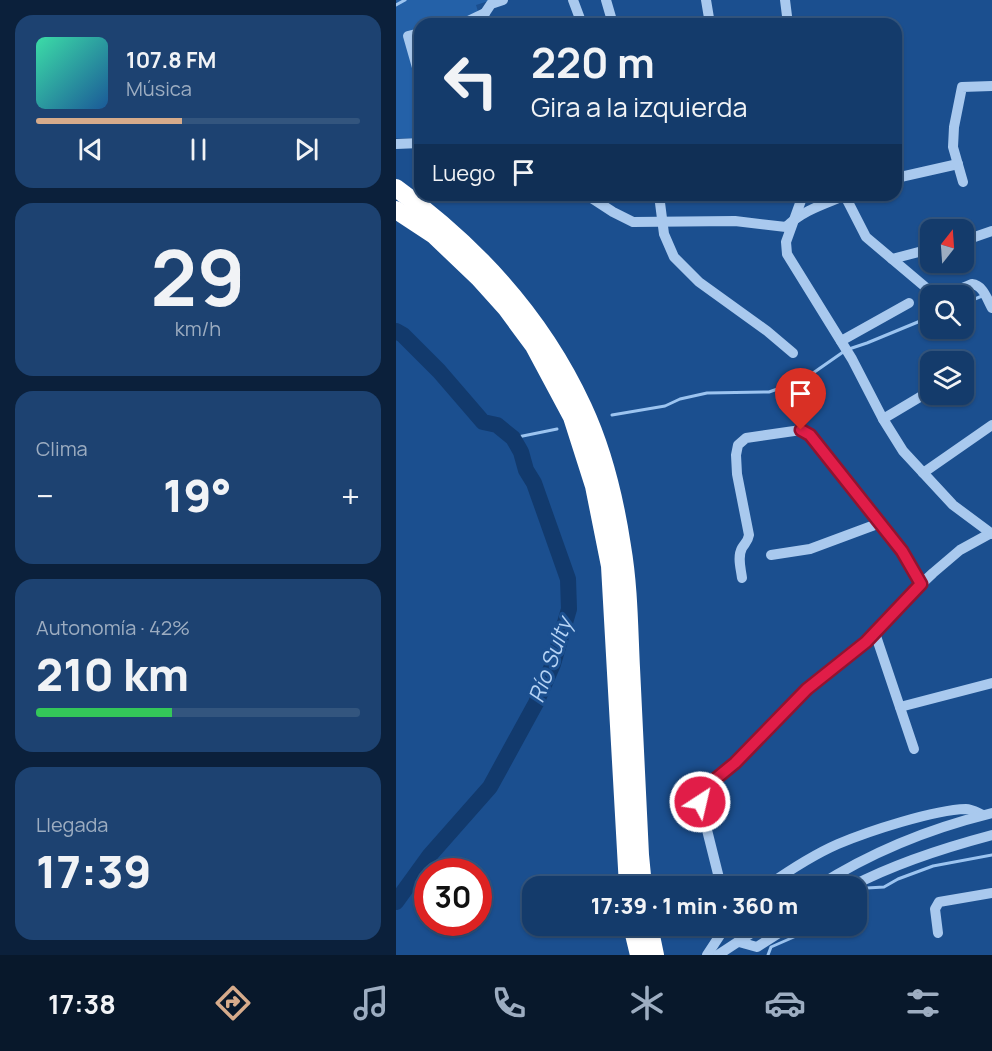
<!DOCTYPE html>
<html lang="es">
<head>
<meta charset="utf-8">
<style>
  :root { --surface:#143b6b; --page:#1d4271; --text:#f1f3f6; --muted:#9dadc1; --line:#33557e; --accent:#d6ab8b }
  body { margin:0; font-family:Manrope,sans-serif; background:var(--page); color:var(--text); height:100vh; display:flex; flex-direction:column; font-size:22px; white-space:nowrap }
  * { box-sizing:border-box; margin:0 }
  p { font-size:20px; color:var(--muted) }
  .icon { flex:none; width:33px; height:33px; fill:none; stroke:currentColor; stroke-width:2; stroke-linecap:round; stroke-linejoin:round }
  .map { position:relative; flex:1; overflow:hidden }
  .side { display:flex; flex-direction:column; gap:15px; padding:15px; background:#0b203b; width:396px }
  .side>* { flex:none }
  .guide { position:absolute; left:18px; top:18px; width:488px; height:183px; border-radius:18px; box-shadow:0 2px 4px #0004,0 0 0 2px var(--line); background:#143b6b; color:var(--text); overflow:hidden }
  .needle { width:39px; rotate:17deg }
  .controls { position:absolute; left:524px; top:219px; display:grid; gap:12px }
  .controls a { display:grid; place-items:center; width:54px; height:54px; border-radius:12px; background:var(--surface); box-shadow:0 2px 4px #0004,0 0 0 2px var(--line); font-size:30px }
  .speed { position:absolute; left:18px; top:858px; display:flex; gap:12px; font-size:30px; font-weight:700; text-align:center }
  .speed>* { display:grid; place-content:center; width:78px; height:78px; border-radius:50%; background:var(--surface); box-shadow:0 2px 4px #0004,0 0 0 2px var(--line); line-height:1 }
  .speed .limit { border:9px solid #d22; background:#fff; color:#111 }
  .pin { position:absolute; display:grid; place-items:center; width:51px; height:51px; color:#fff; margin:-62px -26px; border-radius:50% 50% 50% 0; rotate:-45deg; box-shadow:0 0 6px #0007 }
  .pin .icon { rotate:45deg }
  .me { position:absolute; width:66px; margin:-33px; rotate:35deg; stroke-linejoin:round; filter:drop-shadow(0 0 4px #0008) }
  .turn { display:flex; align-items:center; gap:21px; height:126px; padding:0 18px; font-size:27px }
  .turn .icon { width:78px; height:78px; stroke-width:2.5 }
  .turn b { display:block; font-size:42px; line-height:51px }
  .then { display:flex; align-items:center; height:57px; padding:0 18px; background:#0003; gap:12px; font-size:22px }
  .big { font-size:45px; font-weight:800; line-height:1.1 }
  .side .tile { flex:1; display:flex; flex-direction:column; justify-content:center; gap:9px; min-width:0; padding:0 21px; border-radius:18px; background:var(--page) }
  .side .dial { align-items:center; gap:0 }
  .dial b { font-size:78px; line-height:1 }
  .song { display:flex; align-items:center; gap:18px }
  .cover { width:72px; height:72px; border-radius:9px; background:linear-gradient(135deg,hsl(160 70% 55%),hsl(210 70% 35%)) }
  .played { height:6px; border-radius:3px; background:linear-gradient(90deg,var(--accent) 45%,var(--line) 45%) }
  .keys { display:flex; justify-content:space-around; direction:ltr }
  .heat { display:flex; justify-content:space-between; align-items:center; font-size:33px; direction:ltr }
  .charge { height:9px; border-radius:4px; background:linear-gradient(90deg,#34c759 42%,var(--line) 0) }
  .trip { position:absolute; left:126px; top:876px; width:345px; height:60px; border-radius:18px; background:var(--surface); box-shadow:0 2px 4px #0004,0 0 0 2px var(--line); font-weight:800; line-height:60px; text-align:center }
  .tab-bar { display:flex; height:96px; justify-content:space-around; align-items:center; background:#08182b; color:var(--muted) }
  .tab-bar .icon { width:42px; height:42px }
  .tab-bar .current { color:var(--accent) }
  .tab-bar b { font-size:27px; color:var(--text) }
  main { display:flex; flex:1; min-height:0 }
  .map>svg:first-child { display:block }
  .green { fill:#2461a8 }
  .lines { fill:none; stroke-linecap:round; stroke-linejoin:round }
  .stream { stroke:#9cc4f0; stroke-width:3 }
  .river { stroke:#123a6d; stroke-width:16 }
  .minor { stroke:#a9c9ee; stroke-width:10 }
  .highway { stroke:#fff; stroke-width:18 }
  .route-casing { stroke:#92132f; stroke-width:15 }
  .route { stroke:#e11d48; stroke-width:10 }
  .labels { text-anchor:middle; dominant-baseline:central; stroke-width:6; stroke-linejoin:round; paint-order:stroke }
  .water-label { font-size:22px; font-style:italic; fill:#b5d3f5; stroke:#1b4f8f }
</style>
</head>
<body>
<main>
<section class="side">
<div class="tile">
<div class="song"><i class="cover"></i><div><b>107.8 FM</b><p>Música</p></div></div>
<div class="played"></div>
<div class="keys"><svg class="icon" aria-label="previous" viewBox="0 0 24 24"><path d="M18 5L8 12l10 7zM5 5v14"/></svg><svg class="icon" aria-label="pause" viewBox="0 0 24 24"><path d="M8 5v14M16 5v14"/></svg><svg class="icon" aria-label="next" viewBox="0 0 24 24"><path d="M6 5l10 7-10 7zM19 5v14"/></svg></div>
</div>
<div class="tile dial"><b>29</b><p>km/h</p></div>
<div class="tile"><p>Clima</p>
<div class="heat"><a>−</a><b class="big">19°</b><a>+</a></div>
</div>
<div class="tile"><p>Autonomía · 42%</p><b class="big">210 km</b><div class="charge"></div></div>
<div class="tile"><p>Llegada</p><b class="big">17:39</b></div>
</section>
<div class="map">
<svg width="596" height="955" viewBox="0 0 596 955">
  <rect width="100%" height="100%" fill="#1b4f8f"/>
  <path class="green" d="M0 0H96L80 5 86 24H24V138H0Z"/>
  <g class="lines">
    <g class="stream">
      <path d="M0 5 9 0"/>
      <path d="M567 304 586 296"/>
      <path d="M216 415 269 406 284 399 311 393 373 392 407 380 450 350 471 343 534 317"/>
      <path d="M117 438 161 429"/>
      <path d="M460 898 471 888 488 887 502 879 537 866 596 855"/>
      <path d="M372 955 375 947 423 926"/>
    </g>
    <path class="river" d="M0 331 7 335 43 371 87 422 101 425 117 438 125 452 130 470 138 483 172 579 173 609 157 664 140 703 94 787 34 855 0 902"/>
    <g class="minor">
      <path d="M177 0 186 24"/>
      <path d="M210 0 217 24"/>
      <path d="M310 0 314 24"/>
      <path d="M389 0 392 24"/>
      <path d="M89 13 95 4 107 0"/>
      <path d="M66 24 89 13"/>
      <path d="M24 33 12 36 24 78"/>
      <path d="M0 144 24 143"/>
      <path d="M500 178 562 164"/>
      <path d="M567 182 557 147 558 127 566 87 596 86"/>
      <path d="M191 195 217 212 237 222 339 221 390 227C407 210 429 204 450 195"/>
      <path d="M263 195 268 234 278 257 303 282 371 331 397 353"/>
      <path d="M407 195 390 242 391 254 456 359 487 419 507 451 557 505 596 534"/>
      <path d="M449 196 470 237 534 291C548 298 563 289 576 284 587 285 591 299 596 308"/>
      <path d="M567 241 596 231"/>
      <path d="M496 259 534 249"/>
      <path d="M445 341 513 303"/>
      <path d="M487 419 534 391"/>
      <path d="M527 473 596 425"/>
      <path d="M375 555 414 549 484 523"/>
      <path d="M346 578C345 569 341 557 346 548 350 542 352 541 353 535L341 474 340 455 342 445 350 438 405 430 414 435 506 551 525 584"/>
      <path d="M479 633 518 749"/>
      <path d="M504 707 596 683"/>
      <path d="M325 886 304 802 306 791 311 786 339 763 411 689 470 642 503 605 537 573 564 550 595 533"/>
      <path d="M371 886C391 872 419 854 442 844 473 831 537 810 570 809 576 809 582 813 587 815"/>
      <path d="M422 886C475 852 535 828 596 813"/>
      <path d="M456 886C500 863 547 848 596 835"/>
      <path d="M542 933 539 909 543 902 596 893"/>
      <path d="M343 942 361 947 394 926"/>
      <path d="M311 955 330 926"/>
      <path d="M322 955 366 926"/>
    </g>
    <g class="highway">
      <path d="M0 188C79 245 146 318 187 407 207 450 219 500 226 546 233 587 233 628 235 668 238 731 241 793 244 855L247 886"/>
      <path d="M0 210 38 235 83 278 110 308 138 346 176 417 198 486 214 566 232 886"/>
      <path d="M236 926 243 955"/>
      <path d="M253 926 259 955"/>
    </g>
  </g>
  <g class="lines">
    <defs>
      <path id="route" d="M304 802 306 791 311 786 339 763 411 689 470 642 525 584 506 551 414 435 405 430"/>
    </defs>
    <use href="#route" class="route-casing"/>
    <use href="#route" class="route"/>
  </g>
  <g class="labels">
    <g class="water-label">
      <text transform="translate(154 660) rotate(-70)">Río Sulty</text>
    </g>
  </g>
</svg>
<div class="controls">
<a><svg class="needle" viewBox="-14 -14 28 28"><path d="M0-13l5 13h-10z" fill="#e53935"/><path d="M0 13l5-13h-10z" fill="#9dadc1"/></svg></a>
<a><svg class="icon" aria-label="search" viewBox="0 0 24 24"><circle cx="10" cy="10" r="6"/><path d="M15 15l6 6"/></svg></a>
<a><svg class="icon" aria-label="layers" viewBox="0 0 24 24"><path d="M12 4l9 5-9 5-9-5zM3 14l9 5 9-5"/></svg></a>
</div>
<div class="speed"><div class="limit">30</div></div>
<div class="pin" style="left:405px;top:430px;background:#d93025"><svg class="icon" aria-label="arrive" viewBox="0 0 24 24"><path d="M6 21V4h12l-3 4 3 4H6"/></svg></div>
<svg class="me" style="left:304px;top:802px" viewBox="-20 -20 40 40"><circle r="17" fill="#e11d48" stroke="#fff" stroke-width="3"/><path d="M0-11L8 9 0 5-8 9z" fill="#fff"/></svg>
<div class="trip">17:39 · 1 min · 360 m</div>
<div class="guide">
<div class="turn"><svg class="icon" aria-label="left" viewBox="0 0 24 24"><path d="M17 20v-9H6M10 6l-5 5 5 5"/></svg><div><b>220 m</b>Gira a la izquierda</div></div>
<div class="then">Luego<svg class="icon" aria-label="arrive" viewBox="0 0 24 24"><path d="M6 21V4h12l-3 4 3 4H6"/></svg></div>
</div>
</div>
</main>
<nav class="tab-bar">
<b>17:38</b>
<svg class="icon current" aria-label="directions" viewBox="0 0 24 24"><path d="M12 3l9 9-9 9-9-9zM9 14v-3h6M13 9l2 2-2 2"/></svg>
<svg class="icon" aria-label="music" viewBox="0 0 24 24"><path d="M9 18V5l10-2v13"/><circle cx="6" cy="18" r="3"/><circle cx="16" cy="16" r="3"/></svg>
<svg class="icon" aria-label="phone" viewBox="0 0 24 24"><path d="M5 4h4l2 5-3 2q2 4 5 5l2-3 5 2v4C11 20 4 13 5 4z"/></svg>
<svg class="icon" aria-label="climate" viewBox="0 0 24 24"><path d="M12 3v18M4 7l16 10M4 17L20 7"/></svg>
<svg class="icon" aria-label="car" viewBox="0 0 24 24"><path d="M5 17H2v-5l4-1 3-4h7l3 4 3 1v5h-3M9 17h6M6 11h13"/><circle cx="7" cy="17" r="2"/><circle cx="17" cy="17" r="2"/></svg>
<svg class="icon" aria-label="filters" viewBox="0 0 24 24"><path d="M4 7h16M4 17h16"/><circle cx="9" cy="7" r="2"/><circle cx="15" cy="17" r="2"/></svg>
</nav>
</body>
</html>
